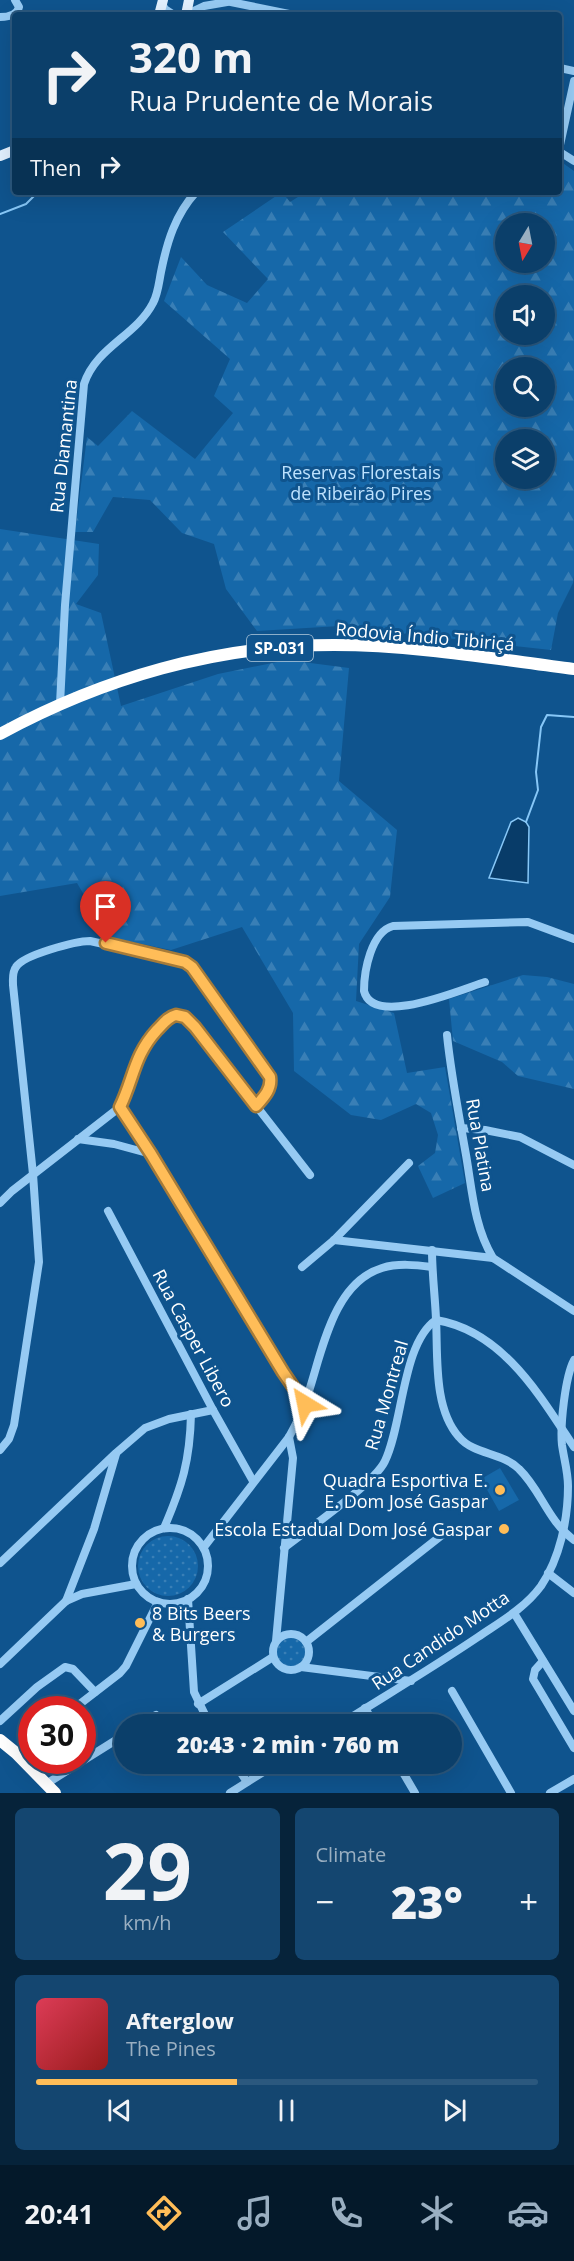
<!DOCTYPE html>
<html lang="en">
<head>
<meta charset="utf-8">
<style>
  :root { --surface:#0b3f6a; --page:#144670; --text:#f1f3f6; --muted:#9aafc1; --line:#2b587e; --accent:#ffbd58 }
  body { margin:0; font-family:"Open Sans",sans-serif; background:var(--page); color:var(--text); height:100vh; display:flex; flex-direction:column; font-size:22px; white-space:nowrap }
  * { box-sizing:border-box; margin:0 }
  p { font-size:20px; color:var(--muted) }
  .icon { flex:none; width:33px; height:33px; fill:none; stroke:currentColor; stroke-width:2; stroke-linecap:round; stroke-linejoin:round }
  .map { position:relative; height:1793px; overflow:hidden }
  .sheet { display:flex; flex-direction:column; gap:15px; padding:15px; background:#06233a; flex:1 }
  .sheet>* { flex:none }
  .guide { position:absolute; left:12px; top:12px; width:550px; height:183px; border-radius:6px; box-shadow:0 6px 24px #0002,0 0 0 2px var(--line); background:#0b3f6a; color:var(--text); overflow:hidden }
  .needle { width:39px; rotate:190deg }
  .fabs { position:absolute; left:495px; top:213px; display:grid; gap:12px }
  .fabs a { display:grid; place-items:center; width:60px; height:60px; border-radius:50%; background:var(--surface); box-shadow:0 6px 24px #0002,0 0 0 2px var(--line); font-size:30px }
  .speed { position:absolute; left:18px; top:1696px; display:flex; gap:12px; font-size:30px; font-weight:700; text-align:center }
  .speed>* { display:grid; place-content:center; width:78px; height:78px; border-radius:50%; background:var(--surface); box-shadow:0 6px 24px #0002,0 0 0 2px var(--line); line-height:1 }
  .speed .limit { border:9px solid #d22; background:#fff; color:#111 }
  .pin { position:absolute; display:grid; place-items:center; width:51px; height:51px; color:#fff; margin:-62px -26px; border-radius:50% 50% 50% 0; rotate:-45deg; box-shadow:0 0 6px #0007 }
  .pin .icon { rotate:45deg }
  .me { position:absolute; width:66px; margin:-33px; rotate:325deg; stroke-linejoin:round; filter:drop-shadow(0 0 4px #0008) }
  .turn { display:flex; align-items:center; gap:21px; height:126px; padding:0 18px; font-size:27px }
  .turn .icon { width:78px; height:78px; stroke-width:2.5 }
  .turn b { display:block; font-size:42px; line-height:51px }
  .then { display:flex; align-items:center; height:57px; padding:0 18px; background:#0003; gap:12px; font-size:22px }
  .big { font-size:45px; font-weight:800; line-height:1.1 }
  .sheet .card { flex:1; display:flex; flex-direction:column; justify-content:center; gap:9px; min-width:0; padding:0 21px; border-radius:9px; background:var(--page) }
  .sheet .dial { align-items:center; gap:0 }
  .dial b { font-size:78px; line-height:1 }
  .song { display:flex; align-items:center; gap:18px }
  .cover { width:72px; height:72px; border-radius:9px; background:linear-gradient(135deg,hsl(350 70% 55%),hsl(0 70% 35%)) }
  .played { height:6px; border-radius:3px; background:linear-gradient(90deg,var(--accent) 40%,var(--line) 40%) }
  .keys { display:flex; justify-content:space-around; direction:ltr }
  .heat { display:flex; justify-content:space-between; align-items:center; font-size:33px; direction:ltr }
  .sheet .tiles { flex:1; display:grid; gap:15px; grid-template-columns:1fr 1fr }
  .card:last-child { grid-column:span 2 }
  .trip { position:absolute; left:114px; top:1714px; width:348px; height:60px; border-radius:30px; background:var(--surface); box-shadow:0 6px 24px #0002,0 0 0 2px var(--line); font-weight:800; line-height:60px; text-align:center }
  .dock { display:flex; height:96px; justify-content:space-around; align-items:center; background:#04192a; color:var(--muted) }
  .dock .icon { width:42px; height:42px }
  .dock .current { color:var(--accent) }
  .dock b { font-size:27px; color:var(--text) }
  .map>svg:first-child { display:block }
  .green { fill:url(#green-dots) }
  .forest { fill:url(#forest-firs); fill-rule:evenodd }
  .pitch { fill:#1668a9 }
  .water { fill:#083c69; stroke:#87c7f7; stroke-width:1.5 }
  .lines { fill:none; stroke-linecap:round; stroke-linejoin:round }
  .stream { stroke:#87c7f7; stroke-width:2 }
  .minor { stroke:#96caf3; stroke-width:8 }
  .major { stroke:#e2f1ff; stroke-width:10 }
  .highway { stroke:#fff; stroke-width:12 }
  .route-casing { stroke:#a67b39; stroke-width:15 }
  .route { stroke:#ffbd58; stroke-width:10 }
  .poi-dot { fill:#ffbd58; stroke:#0f548e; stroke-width:2 }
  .labels { text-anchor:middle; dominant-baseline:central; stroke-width:6; stroke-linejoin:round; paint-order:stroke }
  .shield { fill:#0f548e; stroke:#b7ccdd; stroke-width:1.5 }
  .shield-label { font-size:16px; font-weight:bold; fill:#fff }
  .street-label { font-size:18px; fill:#fff; stroke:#0f548e }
  .park-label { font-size:18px; fill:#bee2fe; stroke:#0f548e }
  .poi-label { font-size:18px; fill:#fff; stroke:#0f548e; text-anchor:end }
</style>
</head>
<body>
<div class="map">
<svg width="574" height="1793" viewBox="0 0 574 1793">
  <defs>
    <pattern id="green-dots" width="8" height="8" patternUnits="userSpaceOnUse" patternTransform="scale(1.5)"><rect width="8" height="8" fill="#1668a9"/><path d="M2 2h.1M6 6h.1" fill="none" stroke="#397fb6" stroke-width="1.8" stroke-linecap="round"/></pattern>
    <pattern id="forest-firs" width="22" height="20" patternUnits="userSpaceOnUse" patternTransform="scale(1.5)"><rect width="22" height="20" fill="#1668a9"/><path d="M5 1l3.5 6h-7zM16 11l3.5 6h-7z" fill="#397fb6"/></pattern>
  </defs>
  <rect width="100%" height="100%" fill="#0f548e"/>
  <g class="green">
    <circle cx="168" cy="1566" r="30"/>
    <circle cx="290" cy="1652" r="15"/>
  </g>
  <g class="forest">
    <path d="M560 161 574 171V575L573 583 558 613 551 650 339 626 257 631 226 589 214 544 182 533 150 500 113 497 93 532H75L87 437 98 446 132 411 195 459 233 413 214 396 230 359 164 301 181 257 207 285 247 303 268 279 223 232 282 192 290 202 306 192H560ZM506 224H544V262H506ZM506 296H544V334H506ZM506 368H544V406H506ZM506 440H544V478H506Z"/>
    <path d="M0 529 99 544 98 575 76 604 101 613 121 706 218 674 287 660 349 668 339 781 397 830 390 897 359 944 356 1001 394 1013 407 1073 445 1067 465 1183 433 1198 418 1166 435 1153 438 1135 431 1113 416 1104 381 1120 351 1115 294 1071 293 1013 242 927 171 950 109 937 77 883 0 896Z"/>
    <path d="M523 975 547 977 574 984V1089L518 1076 502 1062 453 1041 449 999Z"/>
  </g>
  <path class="pitch" d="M500 1468 519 1500 499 1511 481 1479Z"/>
  <path class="water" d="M518 818 526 822 529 827 528 883 489 878 511 822Z"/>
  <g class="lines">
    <g class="stream">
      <path d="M0 214 26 204 38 192"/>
      <path d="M526 822 538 790 536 772 541 727 547 715 574 717"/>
    </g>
    <g class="minor">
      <path d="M221 0 294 15"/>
      <path d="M162 4 165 9 174 15"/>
      <path d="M185 15 204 6 227 2"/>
      <path d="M0 17C8 17 17 16 19 7L15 0"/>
      <path d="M560 68 574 71"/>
      <path d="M560 145 574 81"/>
      <path d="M560 152 574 161"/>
      <path d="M60 704 65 605 84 384C96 347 136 336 153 303 158 294 159 282 161 272 167 242 175 215 196 192"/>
      <path d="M485 982C462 989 373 1028 364 991 364 971 371 932 393 926L528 922 574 939"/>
      <path d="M447 1035C451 1075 459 1115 466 1155 472 1189 474 1227 493 1258"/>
      <path d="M120 1107 151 1154 283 1372 305 1404"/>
      <path d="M461 1128 485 1130 520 1137 574 1165"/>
      <path d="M78 1139 114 1144 151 1154"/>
      <path d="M0 1203 12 1191 120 1107 140 1053 146 1043 166 1020 176 1015 185 1017 195 1027 310 1175"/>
      <path d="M108 1211 213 1410 253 1481"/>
      <path d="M334 1240 493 1258 574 1311"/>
      <path d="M432 1250C432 1273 435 1296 436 1319 438 1355 433 1408 459 1437 474 1455 502 1452 519 1469 541 1490 547 1520 574 1540"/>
      <path d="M302 1267 334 1240 409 1163"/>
      <path d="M0 1450 9 1439 14 1425 39 1262 33 1174 13 985C13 979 12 972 16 967 23 955 76 941 90 941L185 962 192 967 270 1077V1087L257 1106"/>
      <path d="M164 1528C182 1486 190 1461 191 1414"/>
      <circle cx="170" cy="1566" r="38"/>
      <path d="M204 1547 289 1437C295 1426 301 1415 305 1403 321 1360 330 1284 382 1268 398 1263 416 1265 432 1267"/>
      <path d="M284 1548C307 1530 375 1483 385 1461 403 1424 402 1343 436 1320 503 1331 540 1396 574 1447"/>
      <path d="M0 1563 116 1453 145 1428 169 1419 213 1410"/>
      <path d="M548 1573 574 1593"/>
      <path d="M188 1599 194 1692 210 1725"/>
      <path d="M66 1601 94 1529 116 1454"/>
      <path d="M514 1613 574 1711"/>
      <circle cx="291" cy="1652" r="18"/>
      <path d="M276 1641 293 1458 289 1437"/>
      <path d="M306 1642 442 1535"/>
      <path d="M543 1661 535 1670 533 1679 574 1748"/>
      <path d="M0 1664 66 1601 82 1594 136 1584"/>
      <path d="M301 1667 411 1681"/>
      <path d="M452 1691 511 1793"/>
      <path d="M198 1704 273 1657"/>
      <path d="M365 1708 375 1725"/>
      <path d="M72 1710 120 1673 126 1666 158 1602"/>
      <path d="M0 1721 37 1687 65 1667 73 1669 95 1692"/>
      <path d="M140 1725 156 1715"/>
      <path d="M339 1725C385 1696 432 1668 478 1637 500 1622 525 1608 541 1586 560 1558 568 1519 568 1486 568 1472 564 1459 562 1445 560 1426 565 1377 574 1360"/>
      <path d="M16 1753 32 1741"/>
      <path d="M235 1764 247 1782"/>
      <path d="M398 1764 415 1793"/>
      <path d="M46 1784 124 1735"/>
      <path d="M230 1793 276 1764"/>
      <path d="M550 1793 574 1779"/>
    </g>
    <g class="major">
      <path d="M159 15 163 0"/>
      <path d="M186 15 189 0"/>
      <path d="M0 156 15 150"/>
    </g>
    <g class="highway">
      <path d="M0 734C103 678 217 645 334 645 414 645 495 659 574 669"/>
      <path d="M0 1740 16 1753 55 1793"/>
    </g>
  </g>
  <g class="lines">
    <defs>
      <path id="route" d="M106 943 185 962 192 967 270 1077C272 1089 264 1097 256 1106L195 1027 185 1017 176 1015C168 1017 163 1024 157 1030 134 1055 134 1078 120 1107L151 1154 283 1372 305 1404"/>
    </defs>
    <use href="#route" class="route-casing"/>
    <use href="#route" class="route"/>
  </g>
  <g class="poi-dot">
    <circle cx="500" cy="1490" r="6"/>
    <circle cx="504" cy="1529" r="6"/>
    <circle cx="140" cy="1623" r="6"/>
  </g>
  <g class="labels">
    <rect class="shield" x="247" y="635" width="66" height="26" rx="4.5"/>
    <g class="shield-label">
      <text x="280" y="648">SP-031</text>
    </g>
    <g class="street-label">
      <text transform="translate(63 446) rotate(-84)">Rua Diamantina</text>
      <text transform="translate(425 636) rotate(5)">Rodovia Índio Tibiriçá</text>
      <text transform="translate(481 1145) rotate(80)">Rua Platina</text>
      <text transform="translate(194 1338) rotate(62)">Rua Casper Libero</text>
      <text transform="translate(386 1395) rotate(-74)">Rua Montreal</text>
      <text transform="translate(440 1640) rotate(-34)">Rua Candido Motta</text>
    </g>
    <g class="park-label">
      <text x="361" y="472">Reservas Florestais<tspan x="361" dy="21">de Ribeirão Pires</tspan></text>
    </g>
    <g class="poi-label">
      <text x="488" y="1480">Quadra Esportiva E.<tspan x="488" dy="21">E. Dom José Gaspar</tspan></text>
      <text x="492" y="1529">Escola Estadual Dom José Gaspar</text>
      <text x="152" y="1613" text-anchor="start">8 Bits Beers<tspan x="152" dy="21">&amp; Burgers</tspan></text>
    </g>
  </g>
</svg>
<div class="fabs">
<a><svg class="needle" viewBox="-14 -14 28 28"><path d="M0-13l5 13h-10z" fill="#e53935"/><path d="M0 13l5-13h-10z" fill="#9aafc1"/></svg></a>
<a><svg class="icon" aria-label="sound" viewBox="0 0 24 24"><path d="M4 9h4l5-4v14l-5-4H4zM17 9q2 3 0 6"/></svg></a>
<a><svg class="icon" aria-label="search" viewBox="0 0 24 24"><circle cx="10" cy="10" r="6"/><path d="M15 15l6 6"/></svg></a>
<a><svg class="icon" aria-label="layers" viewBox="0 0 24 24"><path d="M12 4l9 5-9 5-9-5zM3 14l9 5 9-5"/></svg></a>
</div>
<div class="speed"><div class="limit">30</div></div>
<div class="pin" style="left:106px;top:943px;background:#d93025"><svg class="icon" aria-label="arrive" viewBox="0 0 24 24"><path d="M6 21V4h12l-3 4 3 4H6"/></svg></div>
<svg class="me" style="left:305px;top:1404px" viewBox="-20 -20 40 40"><path d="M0-17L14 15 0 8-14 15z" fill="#ffbd58" stroke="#fff" stroke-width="4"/></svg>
<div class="trip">20:43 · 2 min · 760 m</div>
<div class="guide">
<div class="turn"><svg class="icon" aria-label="right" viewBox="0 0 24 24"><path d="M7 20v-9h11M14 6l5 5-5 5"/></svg><div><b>320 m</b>Rua Prudente de Morais</div></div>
<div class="then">Then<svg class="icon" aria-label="right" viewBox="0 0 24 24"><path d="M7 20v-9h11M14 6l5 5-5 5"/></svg></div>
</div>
</div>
<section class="sheet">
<div class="tiles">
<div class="card dial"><b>29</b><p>km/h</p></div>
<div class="card"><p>Climate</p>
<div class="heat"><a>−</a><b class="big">23°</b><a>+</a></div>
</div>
<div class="card">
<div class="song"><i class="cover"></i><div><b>Afterglow</b><p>The Pines</p></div></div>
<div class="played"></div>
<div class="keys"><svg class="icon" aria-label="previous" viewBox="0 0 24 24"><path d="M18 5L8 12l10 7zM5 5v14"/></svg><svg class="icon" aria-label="pause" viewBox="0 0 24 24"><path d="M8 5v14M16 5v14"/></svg><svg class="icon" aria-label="next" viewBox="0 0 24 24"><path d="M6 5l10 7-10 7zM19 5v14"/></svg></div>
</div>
</div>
</section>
<nav class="dock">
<b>20:41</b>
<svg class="icon current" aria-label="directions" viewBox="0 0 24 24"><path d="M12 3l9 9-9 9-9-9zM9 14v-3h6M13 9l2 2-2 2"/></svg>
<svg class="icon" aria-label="music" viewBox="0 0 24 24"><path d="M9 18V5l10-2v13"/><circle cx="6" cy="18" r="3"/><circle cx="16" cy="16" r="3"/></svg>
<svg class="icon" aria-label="phone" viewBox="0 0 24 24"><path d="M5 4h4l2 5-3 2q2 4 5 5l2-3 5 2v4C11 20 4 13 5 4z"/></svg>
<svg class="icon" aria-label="climate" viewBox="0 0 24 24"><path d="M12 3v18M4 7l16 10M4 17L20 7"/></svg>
<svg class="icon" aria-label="car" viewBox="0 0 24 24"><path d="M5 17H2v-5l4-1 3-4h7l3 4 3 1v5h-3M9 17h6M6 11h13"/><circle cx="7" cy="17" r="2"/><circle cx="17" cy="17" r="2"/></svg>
</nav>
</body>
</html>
